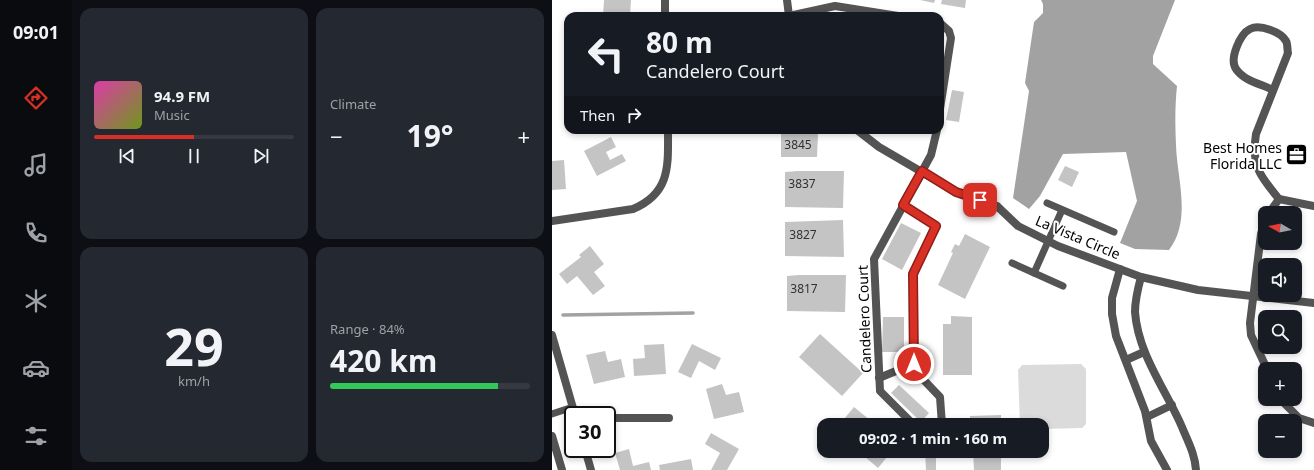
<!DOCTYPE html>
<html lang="en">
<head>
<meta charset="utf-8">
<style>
  :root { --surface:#171b24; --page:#242831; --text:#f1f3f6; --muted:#9ea1a6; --line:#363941; --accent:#d93025 }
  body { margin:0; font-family:"Noto Sans",sans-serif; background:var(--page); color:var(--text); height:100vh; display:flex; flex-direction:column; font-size:15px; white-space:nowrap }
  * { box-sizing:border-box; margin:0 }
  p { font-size:13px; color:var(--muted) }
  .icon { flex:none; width:22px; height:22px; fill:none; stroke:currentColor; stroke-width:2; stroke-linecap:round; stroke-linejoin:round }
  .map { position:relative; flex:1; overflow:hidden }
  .panel { display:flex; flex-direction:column; gap:8px; padding:8px; background:#0d0f14; width:480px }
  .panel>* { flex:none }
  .top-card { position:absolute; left:12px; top:12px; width:380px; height:122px; border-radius:12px; box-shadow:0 2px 6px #0003; background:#171b24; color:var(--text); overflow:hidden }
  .needle { width:26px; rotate:279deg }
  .fabs { position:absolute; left:706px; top:206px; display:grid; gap:8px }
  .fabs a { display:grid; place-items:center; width:44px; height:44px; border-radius:8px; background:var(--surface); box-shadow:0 2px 6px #0003; font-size:20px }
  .speed { position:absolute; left:12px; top:406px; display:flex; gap:8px; font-size:20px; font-weight:700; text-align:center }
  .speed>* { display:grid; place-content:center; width:52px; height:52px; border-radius:50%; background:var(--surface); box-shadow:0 2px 6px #0003; line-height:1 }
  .speed .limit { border:2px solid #111; border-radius:6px; background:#fff; color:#111 }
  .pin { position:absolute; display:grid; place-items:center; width:34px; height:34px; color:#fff; margin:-17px; border-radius:8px; box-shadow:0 2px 6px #0006 }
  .me { position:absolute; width:44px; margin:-22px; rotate:0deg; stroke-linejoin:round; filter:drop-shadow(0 0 3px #0008) }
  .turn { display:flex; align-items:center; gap:14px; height:84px; padding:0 16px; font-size:18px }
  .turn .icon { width:52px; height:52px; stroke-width:2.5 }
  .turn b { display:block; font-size:28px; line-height:34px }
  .then { display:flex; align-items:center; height:38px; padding:0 16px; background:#0003; gap:8px; font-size:15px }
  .big { font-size:30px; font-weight:700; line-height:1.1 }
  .panel .card { flex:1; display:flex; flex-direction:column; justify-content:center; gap:6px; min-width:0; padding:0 14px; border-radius:12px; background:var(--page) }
  .panel .dial { align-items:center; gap:0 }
  .dial b { font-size:52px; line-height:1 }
  .song { display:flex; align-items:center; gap:12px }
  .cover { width:48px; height:48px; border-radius:6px; background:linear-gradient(135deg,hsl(320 70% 55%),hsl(80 70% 35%)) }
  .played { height:4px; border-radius:2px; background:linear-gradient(90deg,var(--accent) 50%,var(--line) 50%) }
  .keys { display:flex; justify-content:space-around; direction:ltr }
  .heat { display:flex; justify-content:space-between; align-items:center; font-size:22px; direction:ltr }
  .charge { height:6px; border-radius:3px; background:linear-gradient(90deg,#34c759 84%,var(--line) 0) }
  .panel .tiles { flex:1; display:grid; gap:8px; grid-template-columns:repeat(2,1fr) }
  .trip { position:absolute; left:265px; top:418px; width:232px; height:40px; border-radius:12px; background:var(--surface); box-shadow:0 2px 6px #0003; font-weight:700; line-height:40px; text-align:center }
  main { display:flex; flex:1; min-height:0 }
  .dock { display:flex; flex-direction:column; width:72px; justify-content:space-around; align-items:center; background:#090b0e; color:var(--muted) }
  .dock .icon { width:28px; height:28px }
  .dock .selected { color:var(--accent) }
  .dock b { font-size:18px; color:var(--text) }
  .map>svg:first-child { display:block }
  .green { fill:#dbdbdb }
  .water { fill:#a2a2a2 }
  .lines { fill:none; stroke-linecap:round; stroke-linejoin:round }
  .stream { stroke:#a2a2a2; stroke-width:3.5 }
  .building { fill:#c4c4c4 }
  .lane { stroke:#545454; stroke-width:7 }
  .street { stroke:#545454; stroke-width:8 }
  .route-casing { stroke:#8d1f18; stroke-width:10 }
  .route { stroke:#d93025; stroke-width:7 }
  .labels { text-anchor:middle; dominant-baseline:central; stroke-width:4; stroke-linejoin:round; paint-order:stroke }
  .number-label { font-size:12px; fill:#313131 }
  .poi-label { font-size:14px; fill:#000; stroke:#fff; text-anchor:end }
  .street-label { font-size:14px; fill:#000; stroke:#fff }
</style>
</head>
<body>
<main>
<nav class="dock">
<b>09:01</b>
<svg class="icon selected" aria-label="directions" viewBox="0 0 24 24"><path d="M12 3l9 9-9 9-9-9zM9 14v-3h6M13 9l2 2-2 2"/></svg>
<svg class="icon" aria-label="music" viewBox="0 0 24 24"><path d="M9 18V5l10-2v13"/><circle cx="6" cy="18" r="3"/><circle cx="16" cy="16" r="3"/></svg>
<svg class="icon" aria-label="phone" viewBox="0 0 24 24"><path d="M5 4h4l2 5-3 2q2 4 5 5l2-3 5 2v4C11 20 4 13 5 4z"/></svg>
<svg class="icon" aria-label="climate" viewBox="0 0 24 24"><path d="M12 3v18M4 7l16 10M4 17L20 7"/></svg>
<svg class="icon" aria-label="car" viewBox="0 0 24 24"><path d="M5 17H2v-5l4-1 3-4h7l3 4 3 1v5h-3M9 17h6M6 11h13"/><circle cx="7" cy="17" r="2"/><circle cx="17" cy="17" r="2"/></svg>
<svg class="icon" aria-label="filters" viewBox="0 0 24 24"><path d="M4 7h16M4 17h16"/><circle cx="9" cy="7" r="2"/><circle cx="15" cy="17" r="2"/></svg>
</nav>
<section class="panel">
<div class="tiles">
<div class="card">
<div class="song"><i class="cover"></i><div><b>94.9 FM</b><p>Music</p></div></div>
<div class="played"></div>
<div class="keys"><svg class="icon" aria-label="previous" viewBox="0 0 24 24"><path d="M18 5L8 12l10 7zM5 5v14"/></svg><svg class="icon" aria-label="pause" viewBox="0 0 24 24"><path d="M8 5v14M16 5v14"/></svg><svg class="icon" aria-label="next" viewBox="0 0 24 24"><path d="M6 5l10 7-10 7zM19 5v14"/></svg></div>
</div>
<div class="card"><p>Climate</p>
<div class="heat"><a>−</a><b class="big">19°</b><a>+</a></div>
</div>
<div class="card dial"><b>29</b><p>km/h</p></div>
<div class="card"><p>Range · 84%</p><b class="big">420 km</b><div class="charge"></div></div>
</div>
</section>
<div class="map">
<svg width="762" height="470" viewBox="0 0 762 470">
  <rect width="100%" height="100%" fill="#fff"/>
  <path class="green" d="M529 364 534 369V424L530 428 490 429V425H468L466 370 470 365Z"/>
  <path class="water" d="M489 0H623L601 56V64L625 86C623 105 623 125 624 145 625 179 640 220 617 250L583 249 568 243 585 201 574 152 511 154 488 196 477 209 461 198 477 91 473 83 482 22 491 13V4Z"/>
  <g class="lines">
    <path class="stream" d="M11 315 141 313"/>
  </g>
  <g class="building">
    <path d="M52 0H79L78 16H51Z"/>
    <path d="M368 0H383L382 3Z"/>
    <path d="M390 0H414L413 8 389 4Z"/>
    <path d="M388 52H391L389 64H388Z"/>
    <path d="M400 90 412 92 407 122 394 120Z"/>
    <path d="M229 130H248V134H266L265 157H229Z"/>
    <path d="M59 137 64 147 54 152 58 160 70 154 74 161 45 176 32 151Z"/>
    <path d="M12 160 14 189 0 190V161Z"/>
    <path d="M513 166 527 172 520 187 506 180Z"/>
    <path d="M245 171H292L291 208 233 207V172Z"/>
    <path d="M291 220 292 257 233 256V222Z"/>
    <path d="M349 223 369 233 350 270 330 259Z"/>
    <path d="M413 234 438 247 413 299 386 285 401 253 399 252 403 244 407 246Z"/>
    <path d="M38 246 52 264 42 272 53 286 41 295 25 276 15 284 7 274 29 257 27 255Z"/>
    <path d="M247 275H294L293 312 235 311V276Z"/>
    <path d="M399 316 420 317V375H391V324H399Z"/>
    <path d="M331 317H352V352H330Z"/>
    <path d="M268 334 311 373 290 396 247 357Z"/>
    <path d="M112 344 114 374 82 376 81 359 93 358 92 345Z"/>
    <path d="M140 344 169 358 163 370 147 361 139 378 126 372Z"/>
    <path d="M53 351 56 362 69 359 73 377 42 384 34 355Z"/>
    <path d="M170 384 174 395 187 392 192 412 162 419 154 389Z"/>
    <path d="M347 385 377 413 369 422 339 393Z"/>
    <path d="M302 407 324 425H287Z"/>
    <path d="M449 415V425H421V420H418V416Z"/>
    <path d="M159 433 187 449 175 470H159L168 453 153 444Z"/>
    <path d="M77 449 81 466 97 462 99 470H68L63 453Z"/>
    <path d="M306 451H340L326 468Z"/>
    <path d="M373 451H384V470H374Z"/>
    <path d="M421 451H449V470H422Z"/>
    <path d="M139 459 141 470H108L107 465Z"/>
  </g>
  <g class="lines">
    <g class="lane">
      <path d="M495 203 562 232"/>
      <path d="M460 263 511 286"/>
      <path d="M482 273 510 210"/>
      <path d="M0 414 21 407"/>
    </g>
    <g class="street">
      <path d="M113 0V16"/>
      <path d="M235 0 237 16"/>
      <path d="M237 16 283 6 346 16"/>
      <path d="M388 23 397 31 399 38 388 109"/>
      <path d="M721 90C709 84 692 81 684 69 677 59 688 34 698 29 708 24 729 32 734 41 736 44 735 50 736 53L704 134C699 166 708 176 727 199"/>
      <path d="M305 130 327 147 404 192 445 206 466 226 506 246 589 277 646 290 762 303"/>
      <path d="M727 199 762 206"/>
      <path d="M351 205 384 226 361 274V364L367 375 388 397 390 425"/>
      <path d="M717 213 727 199"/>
      <path d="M0 221 81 209C119 193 116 165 116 130"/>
      <path d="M713 221 709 234 698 323 699 335 715 369"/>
      <path d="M568 269 560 298V314L564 336 593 411 599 441 615 470"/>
      <path d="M589 277C586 288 583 300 583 312 586 354 614 390 630 427 636 442 643 454 644 470"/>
      <path d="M0 335 23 415"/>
      <path d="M574 360 592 352"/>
      <path d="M327 378 361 364"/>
      <path d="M728 399 747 418 762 423"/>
      <path d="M595 417 620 405"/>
      <path d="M55 418H117"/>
      <path d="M362 425 328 391 322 259 379 155 385 130"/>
      <path d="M0 436 10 470"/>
      <path d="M33 449 39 470"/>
    </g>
  </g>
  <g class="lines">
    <defs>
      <path id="route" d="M362 364 361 274 384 226 351 205 370 171 404 192 428 200"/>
    </defs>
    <use href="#route" class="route-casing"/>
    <use href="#route" class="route"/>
  </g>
  <defs>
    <symbol id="office-square" viewBox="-11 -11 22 22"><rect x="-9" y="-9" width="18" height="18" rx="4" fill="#000" stroke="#fff"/><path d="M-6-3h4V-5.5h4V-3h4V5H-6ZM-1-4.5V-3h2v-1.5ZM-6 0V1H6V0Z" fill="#fff"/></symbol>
  </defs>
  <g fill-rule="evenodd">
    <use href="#office-square" x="732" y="142" width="25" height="25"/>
  </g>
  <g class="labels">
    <g class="number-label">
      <text x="246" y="144">3845</text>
      <text x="250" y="183">3837</text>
      <text x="251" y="234">3827</text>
      <text x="252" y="288">3817</text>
    </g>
    <g class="poi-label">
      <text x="730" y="147">Best Homes<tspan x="730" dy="16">Florida LLC</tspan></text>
    </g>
    <g class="street-label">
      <text transform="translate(526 237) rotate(23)">La Vista Circle</text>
      <text transform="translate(312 319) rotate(-92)">Candelero Court</text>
    </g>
  </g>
</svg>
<div class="fabs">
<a><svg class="needle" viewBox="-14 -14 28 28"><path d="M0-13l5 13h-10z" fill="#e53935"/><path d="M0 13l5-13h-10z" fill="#9ea1a6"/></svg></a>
<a><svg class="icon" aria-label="sound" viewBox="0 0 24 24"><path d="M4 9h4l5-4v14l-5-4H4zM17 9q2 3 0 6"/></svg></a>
<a><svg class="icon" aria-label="search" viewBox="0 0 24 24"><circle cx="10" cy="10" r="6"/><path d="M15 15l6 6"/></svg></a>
<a>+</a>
<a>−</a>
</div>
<div class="speed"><div class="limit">30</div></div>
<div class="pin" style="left:428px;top:200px;background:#d93025"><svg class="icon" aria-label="arrive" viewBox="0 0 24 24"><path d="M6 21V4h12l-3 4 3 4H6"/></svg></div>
<svg class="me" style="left:362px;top:364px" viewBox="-20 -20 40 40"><circle r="17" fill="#d93025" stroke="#fff" stroke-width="3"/><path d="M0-11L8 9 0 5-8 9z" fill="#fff"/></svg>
<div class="trip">09:02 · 1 min · 160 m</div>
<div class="top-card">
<div class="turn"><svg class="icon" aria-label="left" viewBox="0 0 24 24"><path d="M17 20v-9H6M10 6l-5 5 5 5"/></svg><div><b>80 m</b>Candelero Court</div></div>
<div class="then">Then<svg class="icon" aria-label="right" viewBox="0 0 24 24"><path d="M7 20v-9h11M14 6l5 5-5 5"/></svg></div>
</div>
</div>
</main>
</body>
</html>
